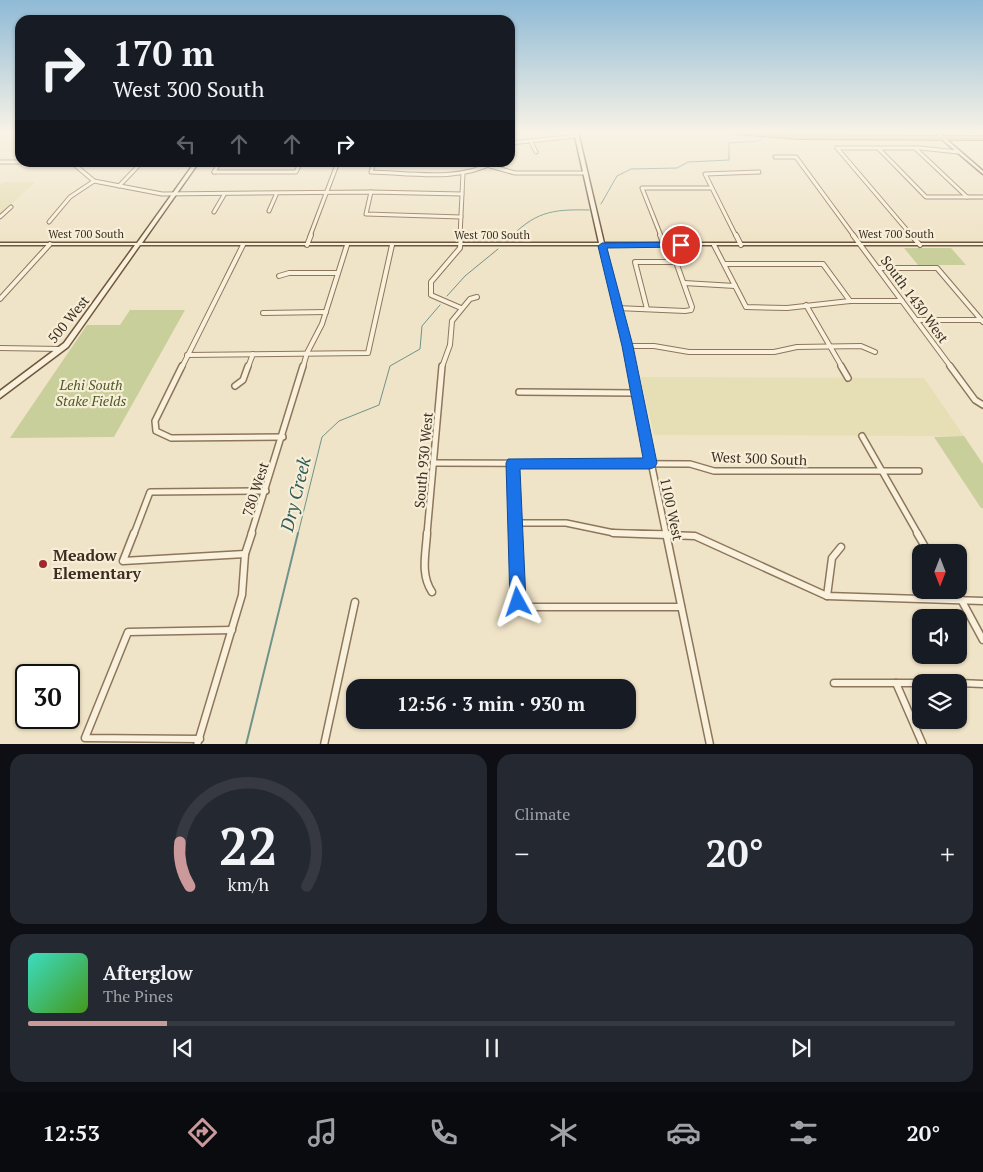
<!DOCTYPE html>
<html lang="en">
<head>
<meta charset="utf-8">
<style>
  :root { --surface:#171b24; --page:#242831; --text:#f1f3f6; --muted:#9ea1a6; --line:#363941; --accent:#cc999b }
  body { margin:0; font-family:"PT Serif",serif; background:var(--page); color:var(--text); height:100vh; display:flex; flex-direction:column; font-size:19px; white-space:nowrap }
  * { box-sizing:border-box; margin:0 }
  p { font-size:16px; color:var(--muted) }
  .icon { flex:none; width:28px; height:28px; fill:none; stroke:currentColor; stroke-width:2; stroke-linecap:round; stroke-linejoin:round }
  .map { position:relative; height:744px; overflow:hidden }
  .side { display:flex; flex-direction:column; gap:10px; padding:10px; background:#0d0f14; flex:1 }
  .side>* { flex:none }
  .hud { position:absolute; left:15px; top:15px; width:500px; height:152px; border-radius:15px; box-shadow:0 1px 4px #0004; background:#171b24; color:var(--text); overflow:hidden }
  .needle { width:32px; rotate:180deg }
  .buttons { position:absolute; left:912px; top:544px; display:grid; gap:10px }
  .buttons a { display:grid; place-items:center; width:55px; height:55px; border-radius:10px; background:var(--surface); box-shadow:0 1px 4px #0004; font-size:25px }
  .speed { position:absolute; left:15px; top:664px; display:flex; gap:10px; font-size:25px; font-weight:700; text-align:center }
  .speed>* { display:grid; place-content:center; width:65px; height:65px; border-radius:50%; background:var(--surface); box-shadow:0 1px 4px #0004; line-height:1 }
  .speed .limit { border:2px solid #111; border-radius:8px; background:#fff; color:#111 }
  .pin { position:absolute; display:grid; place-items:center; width:42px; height:42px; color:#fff; margin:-21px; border:2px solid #fff; border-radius:50%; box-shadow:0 1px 5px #0007 }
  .me { position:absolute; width:55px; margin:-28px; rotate:355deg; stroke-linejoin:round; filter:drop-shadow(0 0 4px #0008) }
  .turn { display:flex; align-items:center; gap:18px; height:105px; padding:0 15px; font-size:22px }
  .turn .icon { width:65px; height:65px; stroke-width:2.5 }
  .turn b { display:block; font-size:35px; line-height:42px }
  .lanes { display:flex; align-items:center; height:48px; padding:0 15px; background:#0003; justify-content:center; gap:25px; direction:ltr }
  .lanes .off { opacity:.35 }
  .big { font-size:38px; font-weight:800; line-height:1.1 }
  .side .card { flex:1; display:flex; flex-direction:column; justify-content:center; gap:8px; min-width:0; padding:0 18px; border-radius:15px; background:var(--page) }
  .side .dial { align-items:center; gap:0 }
  .dial svg { height:130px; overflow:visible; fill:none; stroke:var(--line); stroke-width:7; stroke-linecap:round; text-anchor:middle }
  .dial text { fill:var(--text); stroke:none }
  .song { display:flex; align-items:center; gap:15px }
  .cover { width:60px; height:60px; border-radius:8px; background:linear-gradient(135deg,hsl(170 70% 55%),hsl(100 70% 35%)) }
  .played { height:5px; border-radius:2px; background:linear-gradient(90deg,var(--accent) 15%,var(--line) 15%) }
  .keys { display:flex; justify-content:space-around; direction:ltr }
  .heat { display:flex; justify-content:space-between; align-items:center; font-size:28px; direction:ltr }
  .side .tiles { flex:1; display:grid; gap:10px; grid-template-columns:1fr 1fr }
  .card:last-child { grid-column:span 2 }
  .trip { position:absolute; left:346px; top:679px; width:290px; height:50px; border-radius:15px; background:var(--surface); box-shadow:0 1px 4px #0004; font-weight:800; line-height:50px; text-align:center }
  .menu { display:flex; height:80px; justify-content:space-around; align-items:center; background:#090b0e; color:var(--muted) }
  .menu .icon { width:35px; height:35px }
  .menu .on { color:var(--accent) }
  .menu b { font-size:22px; color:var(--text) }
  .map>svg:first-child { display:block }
  .farmland { fill:#e6deb5 }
  .green { fill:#c9cf9b }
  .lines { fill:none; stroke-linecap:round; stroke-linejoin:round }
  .stream-far1 { stroke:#6f938a; stroke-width:1 }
  .stream { stroke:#6f938a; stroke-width:2 }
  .street-far3-casing { stroke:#8d765c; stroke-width:5 }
  .street-far2-casing { stroke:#8d765c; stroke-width:6 }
  .street-far1-casing { stroke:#8d765c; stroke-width:8 }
  .street-casing { stroke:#8d765c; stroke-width:9 }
  .secondary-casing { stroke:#6f573f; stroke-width:3 }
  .highway-casing { stroke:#5b4430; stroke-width:2 }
  .street-far3 { stroke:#faf1dc; stroke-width:3 }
  .street-far2 { stroke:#faf1dc; stroke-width:4 }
  .street-far1 { stroke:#faf1dc; stroke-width:5 }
  .street { stroke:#faf1dc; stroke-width:6 }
  .secondary { fill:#faf1dc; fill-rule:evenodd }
  .highway { fill:#e0a458; fill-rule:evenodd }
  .route { fill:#1a73e8; stroke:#114b97 }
  .poi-dot { fill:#9e2a2b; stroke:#f7eed8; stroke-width:2 }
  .labels { text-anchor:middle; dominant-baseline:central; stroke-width:4.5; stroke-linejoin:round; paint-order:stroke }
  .far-street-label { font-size:11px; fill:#3d2e20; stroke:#f7eed8 }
  .street-label { font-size:14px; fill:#3d2e20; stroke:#f7eed8 }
  .park-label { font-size:14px; font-style:italic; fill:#4d5a26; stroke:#f7eed8 }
  .near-poi-label { font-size:16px; font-weight:bold; fill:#3d2e20; stroke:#f7eed8; text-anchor:start }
  .near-water-label { font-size:18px; font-style:italic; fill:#2f5d5a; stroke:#f7eed8 }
</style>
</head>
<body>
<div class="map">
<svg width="983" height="745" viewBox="0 0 983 745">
  <rect width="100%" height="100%" fill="#f0e4c8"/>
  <g class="farmland">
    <path d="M3 182H35L0 215V185Z"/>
    <path d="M640 377 924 378 964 436 654 435Z"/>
  </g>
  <g class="green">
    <path d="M904 248H951L966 265H918Z"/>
    <path d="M130 310H185L114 437 10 438 87 325H120Z"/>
    <path d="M964 436 983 464V508H981L934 437Z"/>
  </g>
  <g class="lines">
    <g class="stream-far1">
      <path d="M601 204 617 176 631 169 677 168 688 162 729 160V143L758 141 767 135"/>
      <path d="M507 241C534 212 551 209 589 210"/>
      <path d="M447 296 465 276 498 249"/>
      <path d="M298 534 322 437 339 421 379 405 390 366 420 349 422 326 440 305"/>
    </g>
    <path class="stream" d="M246 745 298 533"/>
    <defs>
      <g id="street-far3">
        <path d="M531 142 536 152"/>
        <path d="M510 143 577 136"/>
        <path d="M837 148 912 236"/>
        <path d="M837 148H920L958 152"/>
        <path d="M878 148 926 197H983"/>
        <path d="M915 148 967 197"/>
        <path d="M775 157H796L854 236"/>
        <path d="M0 162H20"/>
        <path d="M31 162 67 163 75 165 94 181 162 194 371 192 462 194"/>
        <path d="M374 162 371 172C410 173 459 182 494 162"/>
        <path d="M490 166 515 173H586"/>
        <path d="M214 172H296L301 162"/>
        <path d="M214 172 220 162"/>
        <path d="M119 186 142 162"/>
        <path d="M371 192 366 214 461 217"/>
        <path d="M269 211 276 195"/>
        <path d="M214 212 224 195"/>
        <path d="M0 217 11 207"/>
        <path d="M49 222 70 197 94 181"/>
        <path d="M310 236 338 162"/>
        <path d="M460 236 463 173"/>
        <path d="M661 236 642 188H711"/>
        <path d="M736 236 705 174 759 172"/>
      </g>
      <g id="street-far2">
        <path d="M461 235 460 248 431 282V295L461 308"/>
        <path d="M660 235 664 245"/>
        <path d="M736 235 741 245"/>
        <path d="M853 235 951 367"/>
        <path d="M911 235 920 245"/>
        <path d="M307 245 311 235"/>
        <path d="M714 245 746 307 787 308 850 301H902"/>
        <path d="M602 246 631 367"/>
        <path d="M725 264H823L850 301"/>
        <path d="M878 268H937L983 322"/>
        <path d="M279 276 289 273H338"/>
        <path d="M684 283 735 286"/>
        <path d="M0 299 50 244"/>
        <path d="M806 305 842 367"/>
        <path d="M617 308 685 311 691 310 692 307 676 262H635L647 309"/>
        <path d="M263 313 326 312"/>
        <path d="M916 320H981"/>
        <path d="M627 346H654L689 352H774L797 347 861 346 875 352"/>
        <path d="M0 348 61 349"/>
        <path d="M187 355 368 353 392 245"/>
        <path d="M182 367 243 245"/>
        <path d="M248 367 253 354"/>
        <path d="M303 367 307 353 322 324 347 245"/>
        <path d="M442 367 450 345 452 321 470 299 477 297"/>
      </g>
      <g id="street-far1">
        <path d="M182 366 155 421 156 431 171 438 283 437"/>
        <path d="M631 366 666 534"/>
        <path d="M841 366 848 378"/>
        <path d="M950 366 975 400 983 405"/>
        <path d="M235 386 243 380 248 366"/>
        <path d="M519 392 636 393"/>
        <path d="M862 436 918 534"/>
        <path d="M434 463 690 464 714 471H919"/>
        <path d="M513 463 516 534"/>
        <path d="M515 523H566L614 533 676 534"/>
        <path d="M134 534 150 492 266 491"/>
        <path d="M251 534 303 366"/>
        <path d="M427 534 442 366"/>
      </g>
      <g id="street">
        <path d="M134 533 123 561 245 554"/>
        <path d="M427 533C426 553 420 574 432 592"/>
        <path d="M516 533 518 602 527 607H681"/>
        <path d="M613 533 695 536 827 596 983 601"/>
        <path d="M666 533 710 745"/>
        <path d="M917 533 928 552"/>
        <path d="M956 590 983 640"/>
        <path d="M827 596 832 558 841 547"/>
        <path d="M834 683H921"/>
        <path d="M896 683 923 745"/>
        <path d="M959 683 983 684"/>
        <path d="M200 739 85 738 128 632 232 630"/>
        <path d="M197 745 242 595 245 554 252 533"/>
        <path d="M324 745 355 602"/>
      </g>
      <g id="secondary">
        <path d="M574 132H578L604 243H983V245H604V247L602 248 599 245H140L68 347 0 398V391L64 343 135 245H0V243H137L195 162H199L142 243H599Z"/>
        <path d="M938 134H940L983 171V174L938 136Z"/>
      </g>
      <path id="highway" d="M733 132H754L799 135 983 136V140L799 139 736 134Z"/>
    </defs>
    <use href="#street-far3" class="street-far3-casing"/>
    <use href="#street-far2" class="street-far2-casing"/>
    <use href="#street-far1" class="street-far1-casing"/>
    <use href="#street" class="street-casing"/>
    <use href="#secondary" class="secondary-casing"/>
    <use href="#highway" class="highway-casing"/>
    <use href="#street-far3" class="street-far3"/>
    <use href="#street-far2" class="street-far2"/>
    <use href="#street-far1" class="street-far1"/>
    <use href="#street" class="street"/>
    <use href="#secondary" class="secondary"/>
    <use href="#highway" class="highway"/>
  </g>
  <linearGradient id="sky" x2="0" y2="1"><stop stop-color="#8fbad6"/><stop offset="0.56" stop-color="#f8f3e6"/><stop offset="1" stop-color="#f8f3e6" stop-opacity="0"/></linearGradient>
  <rect width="983" height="236" fill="url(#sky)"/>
  <path class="route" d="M681 242 686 245 684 247 607 248 633 346 657 463 655 467 650 469H520L526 602 524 607 518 610 513 607 510 602 506 463 508 459 643 458 622 346 598 246 602 243Z"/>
  <circle class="poi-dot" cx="43" cy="564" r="5"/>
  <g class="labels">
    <g class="far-street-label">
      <text x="86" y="234">West 700 South</text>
      <text x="896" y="234">West 700 South</text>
      <text x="492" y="235">West 700 South</text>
    </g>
    <g class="street-label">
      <text transform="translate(915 299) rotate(54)">South 1430 West</text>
      <text transform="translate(68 319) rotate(-51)">500 West</text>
      <text transform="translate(759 458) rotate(2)">West 300 South</text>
      <text transform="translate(423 460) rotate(-85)">South 930 West</text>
      <text transform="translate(255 489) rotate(-72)">780 West</text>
      <text transform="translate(672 509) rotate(78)">1100 West</text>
    </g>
    <g class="park-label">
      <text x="91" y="384">Lehi South<tspan x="91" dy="16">Stake Fields</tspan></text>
    </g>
    <g class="near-poi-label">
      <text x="53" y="555">Meadow<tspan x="53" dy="18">Elementary</tspan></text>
    </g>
    <g class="near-water-label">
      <text transform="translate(295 494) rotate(-76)">Dry Creek</text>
    </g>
  </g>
</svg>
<div class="buttons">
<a><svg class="needle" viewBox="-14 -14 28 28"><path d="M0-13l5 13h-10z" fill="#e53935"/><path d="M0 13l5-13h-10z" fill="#9ea1a6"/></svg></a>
<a><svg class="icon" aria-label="sound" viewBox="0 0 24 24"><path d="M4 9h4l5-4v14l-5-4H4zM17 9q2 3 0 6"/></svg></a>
<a><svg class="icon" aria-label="layers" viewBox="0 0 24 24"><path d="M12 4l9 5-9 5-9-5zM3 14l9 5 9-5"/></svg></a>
</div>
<div class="speed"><div class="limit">30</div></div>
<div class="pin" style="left:681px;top:245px;background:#d93025"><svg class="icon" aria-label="arrive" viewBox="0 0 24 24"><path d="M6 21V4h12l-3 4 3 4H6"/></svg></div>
<svg class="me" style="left:518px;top:602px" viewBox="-20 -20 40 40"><path d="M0-17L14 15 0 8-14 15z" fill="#1a73e8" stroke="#fff" stroke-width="4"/></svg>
<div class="trip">12:56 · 3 min · 930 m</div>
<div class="hud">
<div class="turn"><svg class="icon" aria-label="right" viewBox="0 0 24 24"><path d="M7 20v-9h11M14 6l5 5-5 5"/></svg><div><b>170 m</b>West 300 South</div></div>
<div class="lanes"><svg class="icon off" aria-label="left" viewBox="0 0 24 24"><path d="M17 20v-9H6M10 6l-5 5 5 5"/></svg><svg class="icon off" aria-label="ahead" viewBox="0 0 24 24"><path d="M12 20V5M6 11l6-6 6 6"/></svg><svg class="icon off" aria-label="ahead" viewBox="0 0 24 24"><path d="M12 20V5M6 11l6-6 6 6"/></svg><svg class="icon" aria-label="right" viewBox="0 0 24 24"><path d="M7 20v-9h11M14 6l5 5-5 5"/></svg></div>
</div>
</div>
<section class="side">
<div class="tiles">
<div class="card dial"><svg viewBox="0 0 100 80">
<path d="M14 69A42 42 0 1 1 86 69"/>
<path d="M14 69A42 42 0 0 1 8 42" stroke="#cc999b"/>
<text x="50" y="56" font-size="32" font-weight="700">22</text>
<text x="50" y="72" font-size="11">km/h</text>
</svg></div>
<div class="card"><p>Climate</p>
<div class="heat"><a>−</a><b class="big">20°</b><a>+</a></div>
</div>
<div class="card">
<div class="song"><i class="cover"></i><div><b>Afterglow</b><p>The Pines</p></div></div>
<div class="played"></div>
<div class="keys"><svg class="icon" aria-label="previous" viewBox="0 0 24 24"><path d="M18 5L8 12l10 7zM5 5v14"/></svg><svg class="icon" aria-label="pause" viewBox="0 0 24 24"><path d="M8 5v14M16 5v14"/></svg><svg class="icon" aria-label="next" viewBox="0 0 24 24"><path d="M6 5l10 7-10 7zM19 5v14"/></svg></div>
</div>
</div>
</section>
<nav class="menu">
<b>12:53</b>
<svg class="icon on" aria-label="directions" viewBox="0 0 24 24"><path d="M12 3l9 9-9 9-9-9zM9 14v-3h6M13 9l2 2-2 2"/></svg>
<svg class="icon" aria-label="music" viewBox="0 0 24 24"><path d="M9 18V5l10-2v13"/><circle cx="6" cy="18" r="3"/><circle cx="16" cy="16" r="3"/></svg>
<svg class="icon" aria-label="phone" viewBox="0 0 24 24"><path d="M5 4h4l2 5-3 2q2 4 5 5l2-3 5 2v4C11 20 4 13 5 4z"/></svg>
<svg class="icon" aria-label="climate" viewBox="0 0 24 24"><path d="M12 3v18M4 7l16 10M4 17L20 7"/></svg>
<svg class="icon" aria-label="car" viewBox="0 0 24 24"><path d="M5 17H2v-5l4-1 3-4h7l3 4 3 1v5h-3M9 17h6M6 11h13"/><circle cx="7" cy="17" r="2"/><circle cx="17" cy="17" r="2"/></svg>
<svg class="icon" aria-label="filters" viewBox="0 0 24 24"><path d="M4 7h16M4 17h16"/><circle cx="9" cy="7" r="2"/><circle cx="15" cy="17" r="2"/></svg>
<b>20°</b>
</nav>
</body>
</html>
